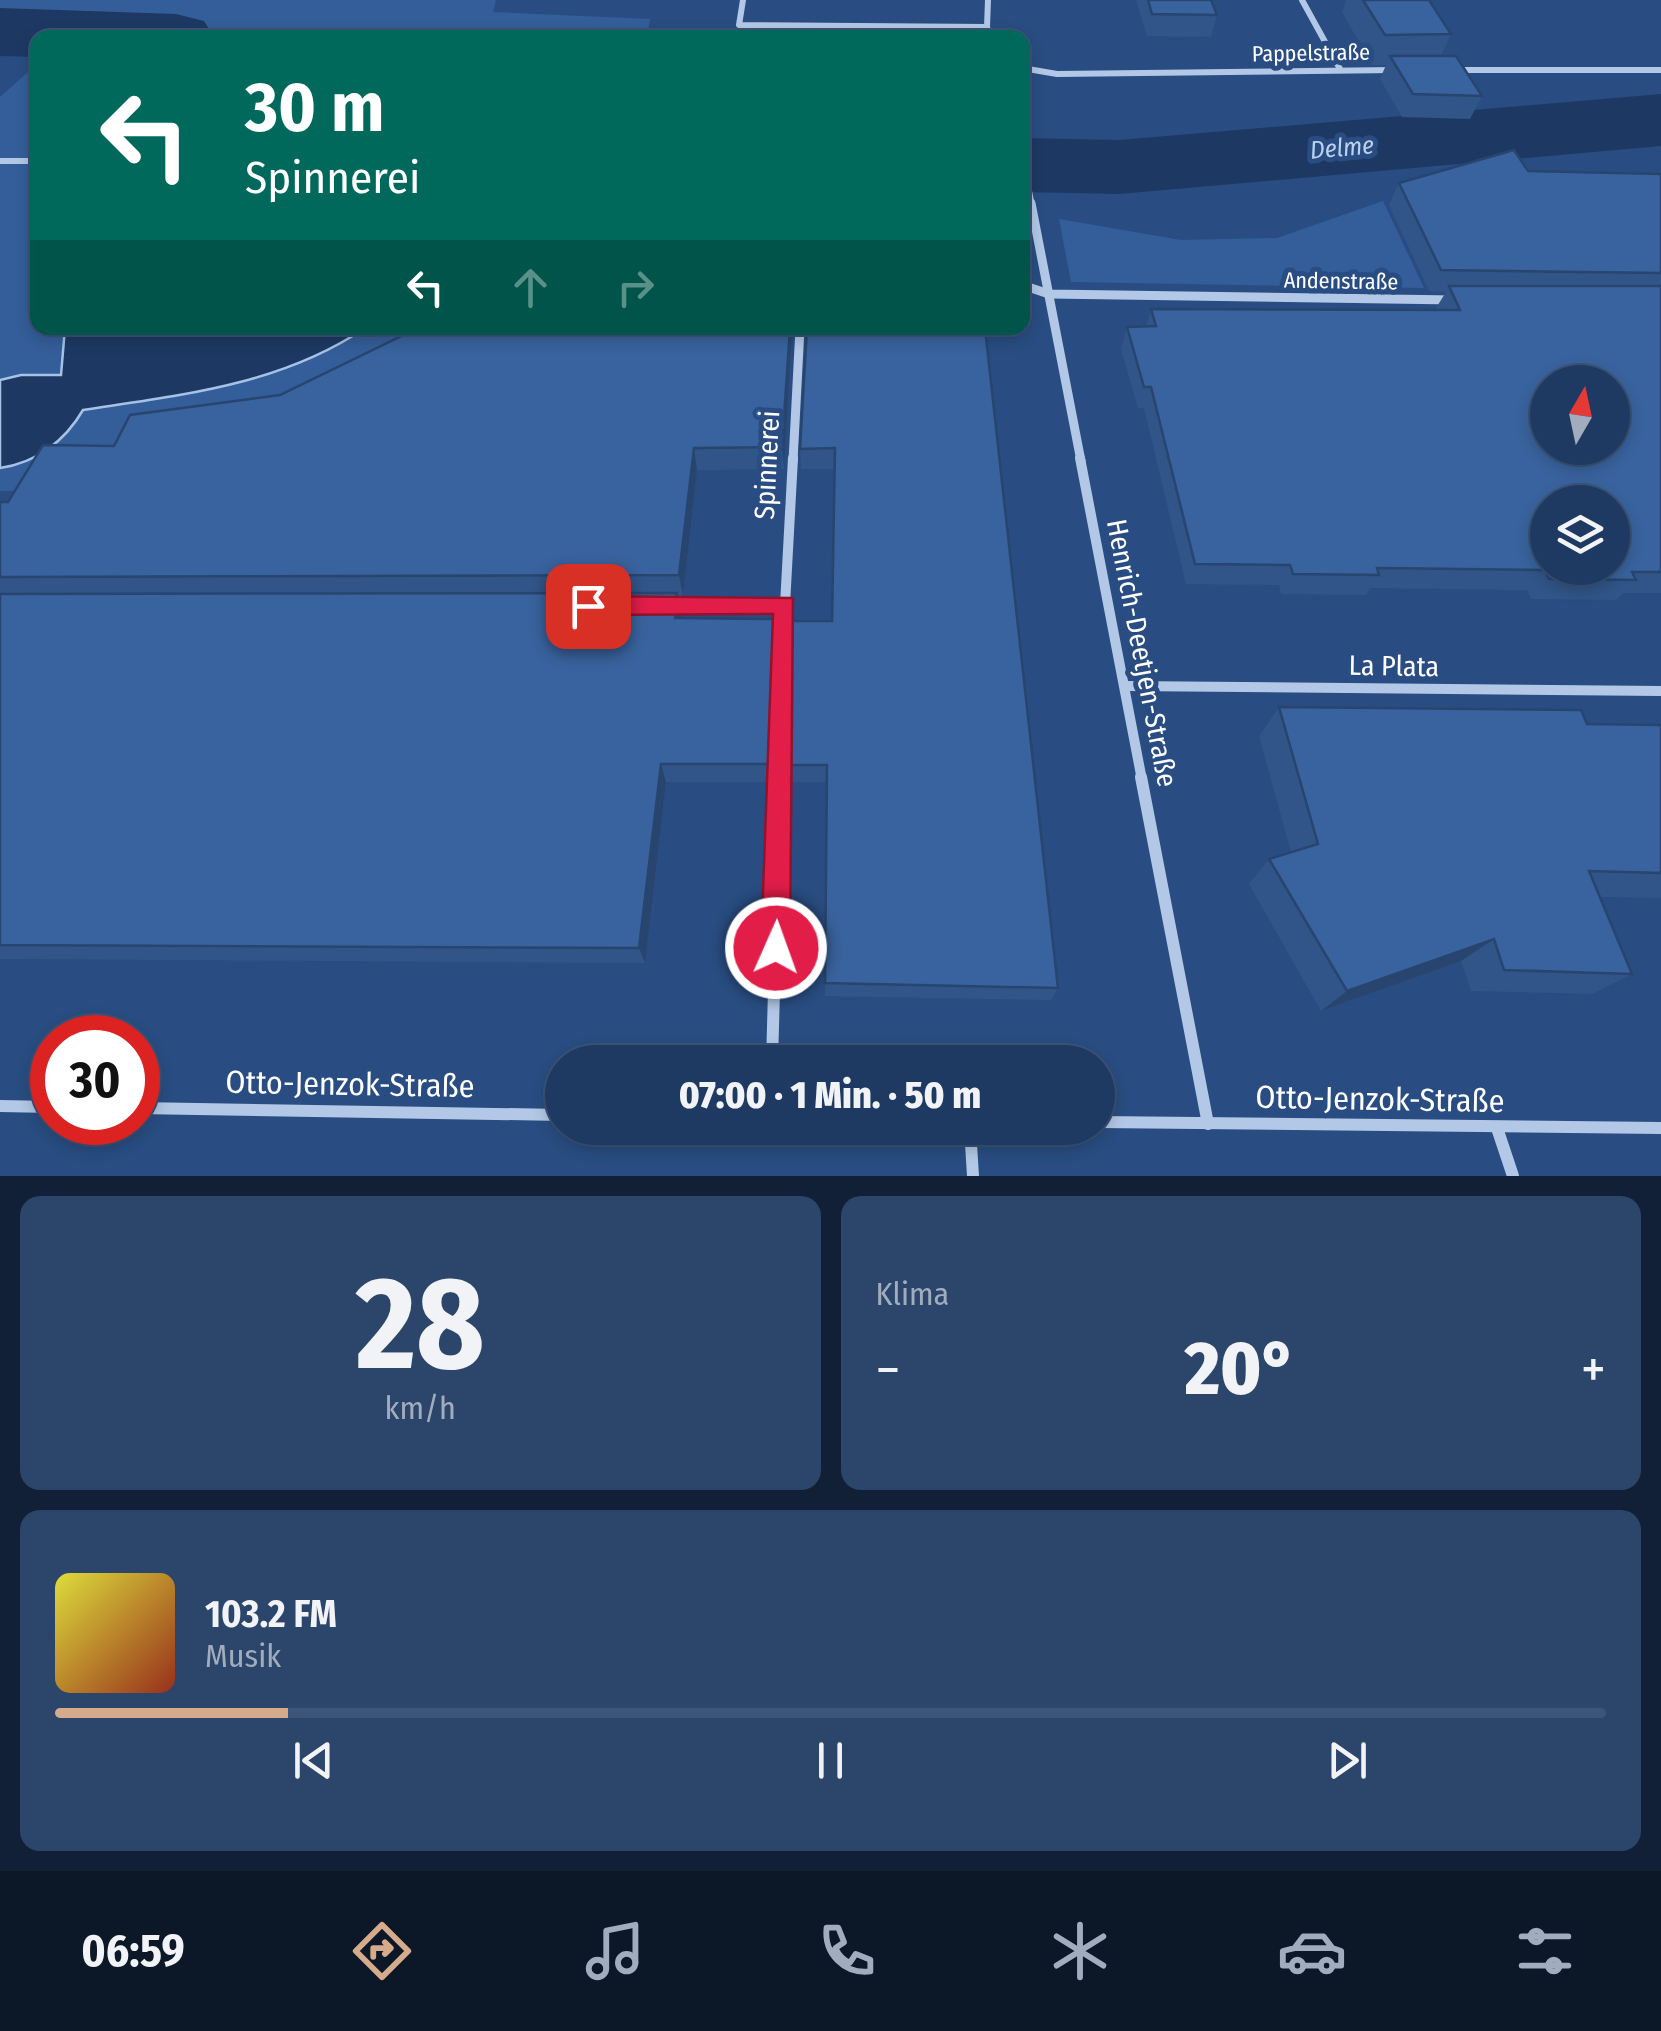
<!DOCTYPE html>
<html lang="de">
<head>
<meta charset="utf-8">
<style>
  :root { --surface:#1f3a62; --page:#2c456b; --text:#f1f3f6; --muted:#a1adbe; --line:#3c5477; --accent:#d6ab8b }
  body { margin:0; font-family:"Fira Sans Condensed",sans-serif; background:var(--page); color:var(--text); height:100vh; display:flex; flex-direction:column; font-size:38px; white-space:nowrap }
  * { box-sizing:border-box; margin:0 }
  p { font-size:32px; color:var(--muted) }
  .icon { flex:none; width:55px; height:55px; fill:none; stroke:currentColor; stroke-width:2; stroke-linecap:round; stroke-linejoin:round }
  .map { position:relative; height:1176px; overflow:hidden }
  .sheet { display:flex; flex-direction:column; gap:20px; padding:20px; background:#112036; flex:1 }
  .sheet>* { flex:none }
  .top-card { position:absolute; left:30px; top:30px; width:1000px; height:305px; border-radius:20px; box-shadow:0 5px 15px #0003,0 0 0 2px var(--line); background:#00695c; color:#fff; overflow:hidden }
  .needle { width:65px; rotate:9deg }
  .tools { position:absolute; left:1530px; top:365px; display:grid; gap:20px }
  .tools a { display:grid; place-items:center; width:100px; height:100px; border-radius:50%; background:var(--surface); box-shadow:0 5px 15px #0003,0 0 0 2px var(--line); font-size:50px }
  .speed { position:absolute; left:30px; top:1015px; display:flex; gap:20px; font-size:50px; font-weight:700; text-align:center }
  .speed>* { display:grid; place-content:center; width:130px; height:130px; border-radius:50%; background:var(--surface); box-shadow:0 5px 15px #0003,0 0 0 2px var(--line); line-height:1 }
  .speed .limit { border:15px solid #d22; background:#fff; color:#111 }
  .pin { position:absolute; display:grid; place-items:center; width:85px; height:85px; color:#fff; margin:-42px; border-radius:20px; box-shadow:0 5px 15px #0006 }
  .me { position:absolute; width:110px; margin:-55px; rotate:2deg; stroke-linejoin:round; filter:drop-shadow(0 0 8px #0008) }
  .turn { display:flex; align-items:center; gap:35px; height:210px; padding:0 50px; font-size:45px }
  .turn .icon { width:130px; height:130px; stroke-width:2.5 }
  .turn b { display:block; font-size:70px; line-height:85px }
  .lanes { display:flex; align-items:center; height:95px; padding:0 50px; background:#0003; justify-content:center; gap:50px; direction:ltr }
  .lanes .off { opacity:.35 }
  .big { font-size:75px; font-weight:800; line-height:1.1 }
  .sheet .tile { flex:1; display:flex; flex-direction:column; justify-content:center; gap:15px; min-width:0; padding:0 35px; border-radius:20px; background:var(--page) }
  .sheet .dial { align-items:center; gap:0 }
  .dial b { font-size:130px; line-height:1 }
  .song { display:flex; align-items:center; gap:30px }
  .cover { width:120px; height:120px; border-radius:15px; background:linear-gradient(135deg,hsl(60 70% 55%),hsl(10 70% 35%)) }
  .played { height:10px; border-radius:5px; background:linear-gradient(90deg,var(--accent) 15%,var(--line) 15%) }
  .keys { display:flex; justify-content:space-around; direction:ltr }
  .heat { display:flex; justify-content:space-between; align-items:center; font-size:55px; direction:ltr }
  .sheet .tiles { flex:1; display:grid; gap:20px; grid-template-columns:1fr 1fr }
  .tile:last-child { grid-column:span 2 }
  .trip { position:absolute; left:545px; top:1045px; width:570px; height:100px; border-radius:50px; background:var(--surface); box-shadow:0 5px 15px #0003,0 0 0 2px var(--line); font-weight:800; line-height:100px; text-align:center }
  .dock { display:flex; height:160px; justify-content:space-around; align-items:center; background:#0c1727; color:var(--muted) }
  .dock .icon { width:70px; height:70px }
  .dock .current { color:var(--accent) }
  .dock b { font-size:45px; color:var(--text) }
  .map>svg:first-child { display:block }
  .green { fill:#345e99 }
  .water { fill:#1d3963; stroke:#a6c2e6; stroke-width:2.5 }
  .lines { fill:none; stroke-linecap:round; stroke-linejoin:round }
  .river { fill:#1d3963; fill-rule:evenodd }
  .minor-far3 { stroke:#b2c8e6; stroke-width:6 }
  .minor-far2 { stroke:#b2c8e6; stroke-width:9 }
  .minor-far1 { stroke:#b2c8e6; stroke-width:10 }
  .minor { stroke:#b2c8e6; stroke-width:12 }
  .wall { fill:#315588 }
  .shaded-wall { fill:#28456f }
  .building { fill:#39639e; stroke:#28456f; stroke-width:2.5; fill-rule:evenodd }
  .route { fill:#e11d48; stroke:#92132f; stroke-width:2.5 }
  .labels { text-anchor:middle; dominant-baseline:central; stroke-width:10; stroke-linejoin:round; paint-order:stroke }
  .far-street-label { font-size:22px; fill:#fff; stroke:#294d82 }
  .far-water-label { font-size:25px; font-style:italic; fill:#bdd2ee; stroke:#294d82 }
  .street-label { font-size:28px; fill:#fff; stroke:#294d82 }
  .near-street-label { font-size:32px; fill:#fff; stroke:#294d82 }
</style>
</head>
<body>
<div class="map">
<svg width="1661" height="1176" viewBox="0 0 1661 1176">
  <rect width="100%" height="100%" fill="#294d82"/>
  <g class="green">
    <path d="M0 0H496L493 12 650 19 647 38H38L37 50H0Z"/>
    <path d="M37 64 38 328H455L297 415 27 491H0V97Z"/>
    <path d="M1383 201 1424 288 1071 282 1059 219 1181 240 1277 238Z"/>
  </g>
  <path class="water" d="M65 328H365C281 385 181 395 83 410 65 441 36 463 0 468V380L21 375H61Z"/>
  <g class="lines">
    <g class="river">
      <path d="M0 8 176 14 204 21 215 38H38V57L0 56Z"/>
      <path d="M1661 94V146L1119 194 1022 192V138L1119 140Z"/>
    </g>
    <g class="minor-far3">
      <path d="M743 0 739 25 987 27 991 38"/>
      <path d="M1302 0 1340 69"/>
      <path d="M987 27 988 0"/>
      <path d="M1022 68 1057 74 1395 70"/>
      <path d="M1452 70H1661"/>
      <path d="M0 161H28"/>
      <path d="M1029 191 1032 206"/>
    </g>
    <g class="minor-far2">
      <path d="M1031 203 1081 461"/>
      <path d="M1022 285 1049 294 1455 300"/>
      <path d="M793 461 800 328"/>
    </g>
    <g class="minor-far1">
      <path d="M1080 458 1142 780"/>
      <path d="M666 605H785L793 458"/>
      <path d="M1126 686 1661 691"/>
      <path d="M780 780 785 605"/>
    </g>
    <g class="minor">
      <path d="M1141 777 1208 1124"/>
      <path d="M772 1062 780 777"/>
      <path d="M0 1106 52 1107"/>
      <path d="M138 1108 562 1115"/>
      <path d="M1098 1122 1661 1128"/>
      <path d="M970 1128 973 1176"/>
      <path d="M1497 1128 1513 1176"/>
    </g>
  </g>
  <g class="wall">
    <path d="M1136 0H1211L1217 15 1211 37 1147 36Z"/>
    <path d="M1346 0H1429L1451 34 1441 56 1482 96 1470 119 1402 117 1380 79 1386 65H1372L1342 12Z"/>
    <path d="M1528 171 1661 174V593H1623L1616 600 1531 599 1527 590 1370 588 1366 595 1281 594 1279 585 1186 584 1144 408H1138L1121 349 1127 327H1146L1151 309 1438 310 1436 308 1446 292 1429 291 1389 205 1399 183Z"/>
    <path d="M792 328 784 469 697 470 683 596 678 597 681 618 775 640 770 782H666L645 963 0 959V502H8L114 446 280 395Z"/>
    <path d="M807 328 1058 988 1051 1000 825 996 827 782H790L788 756 832 621 835 469H801L800 449Z"/>
    <path d="M1279 707 1587 724 1661 725V898L1600 897 1632 974 1592 994 1471 991 1461 961 1321 1011 1249 884 1269 859 1291 852 1259 736Z"/>
  </g>
  <g class="shaded-wall">
    <path d="M790 328H792L784 469 782 447Z"/>
    <path d="M694 448 697 470 683 596 679 575Z"/>
    <path d="M677 593 682 614 679 639 675 618Z"/>
    <path d="M774 619 775 640 770 782 768 764Z"/>
    <path d="M661 764 666 782 645 963 639 948Z"/>
    <path d="M1494 939 1461 961 1321 1011 1347 991Z"/>
  </g>
  <g class="building">
    <path d="M1148 0H1211L1217 15 1152 14Z"/>
    <path d="M1363 0H1429L1451 34 1385 35Z"/>
    <path d="M1390 56H1456L1482 96 1413 94Z"/>
    <path d="M1514 150 1528 171 1661 174V273L1441 270 1399 183Z"/>
    <path d="M1449 286H1661V572H1632L1636 580 1549 579 1545 570 1377 568 1379 575 1293 574 1290 565 1195 564 1151 387H1144L1127 327 1156 326 1151 309 1460 310ZM1548 382H1612V448H1548ZM1548 502H1612V568H1548Z"/>
    <path d="M418 328H790L782 447 694 448 679 575 0 577V502H8L43 445 114 446 130 415 280 395Z"/>
    <path d="M807 328H985L1058 988 825 983 827 765H789L788 756 792 621H832L835 448 800 449Z"/>
    <path d="M677 593 675 618 774 619 768 764H661L639 948 0 945V594Z"/>
    <path d="M1279 707 1581 710 1587 724 1661 725V873L1589 871 1632 974 1504 970 1494 939 1347 991 1269 859 1318 844Z"/>
  </g>
  <path class="route" d="M588 596 793 598 790 948 786 958 776 962 765 958 761 948 773 614 588 615 577 606Z"/>
  <g class="labels">
    <g class="far-street-label">
      <text transform="translate(1311 53) rotate(-1)">Pappelstraße</text>
      <text transform="translate(1341 281) rotate(1)">Andenstraße</text>
    </g>
    <g class="far-water-label">
      <text transform="translate(1342 148) rotate(-5)">Delme</text>
    </g>
    <g class="street-label">
      <text transform="translate(767 465) rotate(-87)">Spinnerei</text>
      <text transform="translate(1142 653) rotate(79)">Henrich-Deetjen-Straße</text>
      <text transform="translate(1394 666) rotate(1)">La Plata</text>
    </g>
    <g class="near-street-label">
      <text transform="translate(350 1084) rotate(1)">Otto-Jenzok-Straße</text>
      <text transform="translate(1380 1099) rotate(1)">Otto-Jenzok-Straße</text>
    </g>
  </g>
</svg>
<div class="tools">
<a><svg class="needle" viewBox="-14 -14 28 28"><path d="M0-13l5 13h-10z" fill="#e53935"/><path d="M0 13l5-13h-10z" fill="#a1adbe"/></svg></a>
<a><svg class="icon" aria-label="layers" viewBox="0 0 24 24"><path d="M12 4l9 5-9 5-9-5zM3 14l9 5 9-5"/></svg></a>
</div>
<div class="speed"><div class="limit">30</div></div>
<div class="pin" style="left:588px;top:606px;background:#d93025"><svg class="icon" aria-label="arrive" viewBox="0 0 24 24"><path d="M6 21V4h12l-3 4 3 4H6"/></svg></div>
<svg class="me" style="left:776px;top:948px" viewBox="-20 -20 40 40"><circle r="17" fill="#e11d48" stroke="#fff" stroke-width="3"/><path d="M0-11L8 9 0 5-8 9z" fill="#fff"/></svg>
<div class="trip">07:00 · 1 Min. · 50 m</div>
<div class="top-card">
<div class="turn"><svg class="icon" aria-label="left" viewBox="0 0 24 24"><path d="M17 20v-9H6M10 6l-5 5 5 5"/></svg><div><b>30 m</b>Spinnerei</div></div>
<div class="lanes"><svg class="icon" aria-label="left" viewBox="0 0 24 24"><path d="M17 20v-9H6M10 6l-5 5 5 5"/></svg><svg class="icon off" aria-label="ahead" viewBox="0 0 24 24"><path d="M12 20V5M6 11l6-6 6 6"/></svg><svg class="icon off" aria-label="right" viewBox="0 0 24 24"><path d="M7 20v-9h11M14 6l5 5-5 5"/></svg></div>
</div>
</div>
<section class="sheet">
<div class="tiles">
<div class="tile dial"><b>28</b><p>km/h</p></div>
<div class="tile"><p>Klima</p>
<div class="heat"><a>−</a><b class="big">20°</b><a>+</a></div>
</div>
<div class="tile">
<div class="song"><i class="cover"></i><div><b>103.2 FM</b><p>Musik</p></div></div>
<div class="played"></div>
<div class="keys"><svg class="icon" aria-label="previous" viewBox="0 0 24 24"><path d="M18 5L8 12l10 7zM5 5v14"/></svg><svg class="icon" aria-label="pause" viewBox="0 0 24 24"><path d="M8 5v14M16 5v14"/></svg><svg class="icon" aria-label="next" viewBox="0 0 24 24"><path d="M6 5l10 7-10 7zM19 5v14"/></svg></div>
</div>
</div>
</section>
<nav class="dock">
<b>06:59</b>
<svg class="icon current" aria-label="directions" viewBox="0 0 24 24"><path d="M12 3l9 9-9 9-9-9zM9 14v-3h6M13 9l2 2-2 2"/></svg>
<svg class="icon" aria-label="music" viewBox="0 0 24 24"><path d="M9 18V5l10-2v13"/><circle cx="6" cy="18" r="3"/><circle cx="16" cy="16" r="3"/></svg>
<svg class="icon" aria-label="phone" viewBox="0 0 24 24"><path d="M5 4h4l2 5-3 2q2 4 5 5l2-3 5 2v4C11 20 4 13 5 4z"/></svg>
<svg class="icon" aria-label="climate" viewBox="0 0 24 24"><path d="M12 3v18M4 7l16 10M4 17L20 7"/></svg>
<svg class="icon" aria-label="car" viewBox="0 0 24 24"><path d="M5 17H2v-5l4-1 3-4h7l3 4 3 1v5h-3M9 17h6M6 11h13"/><circle cx="7" cy="17" r="2"/><circle cx="17" cy="17" r="2"/></svg>
<svg class="icon" aria-label="filters" viewBox="0 0 24 24"><path d="M4 7h16M4 17h16"/><circle cx="9" cy="7" r="2"/><circle cx="15" cy="17" r="2"/></svg>
</nav>
</body>
</html>
